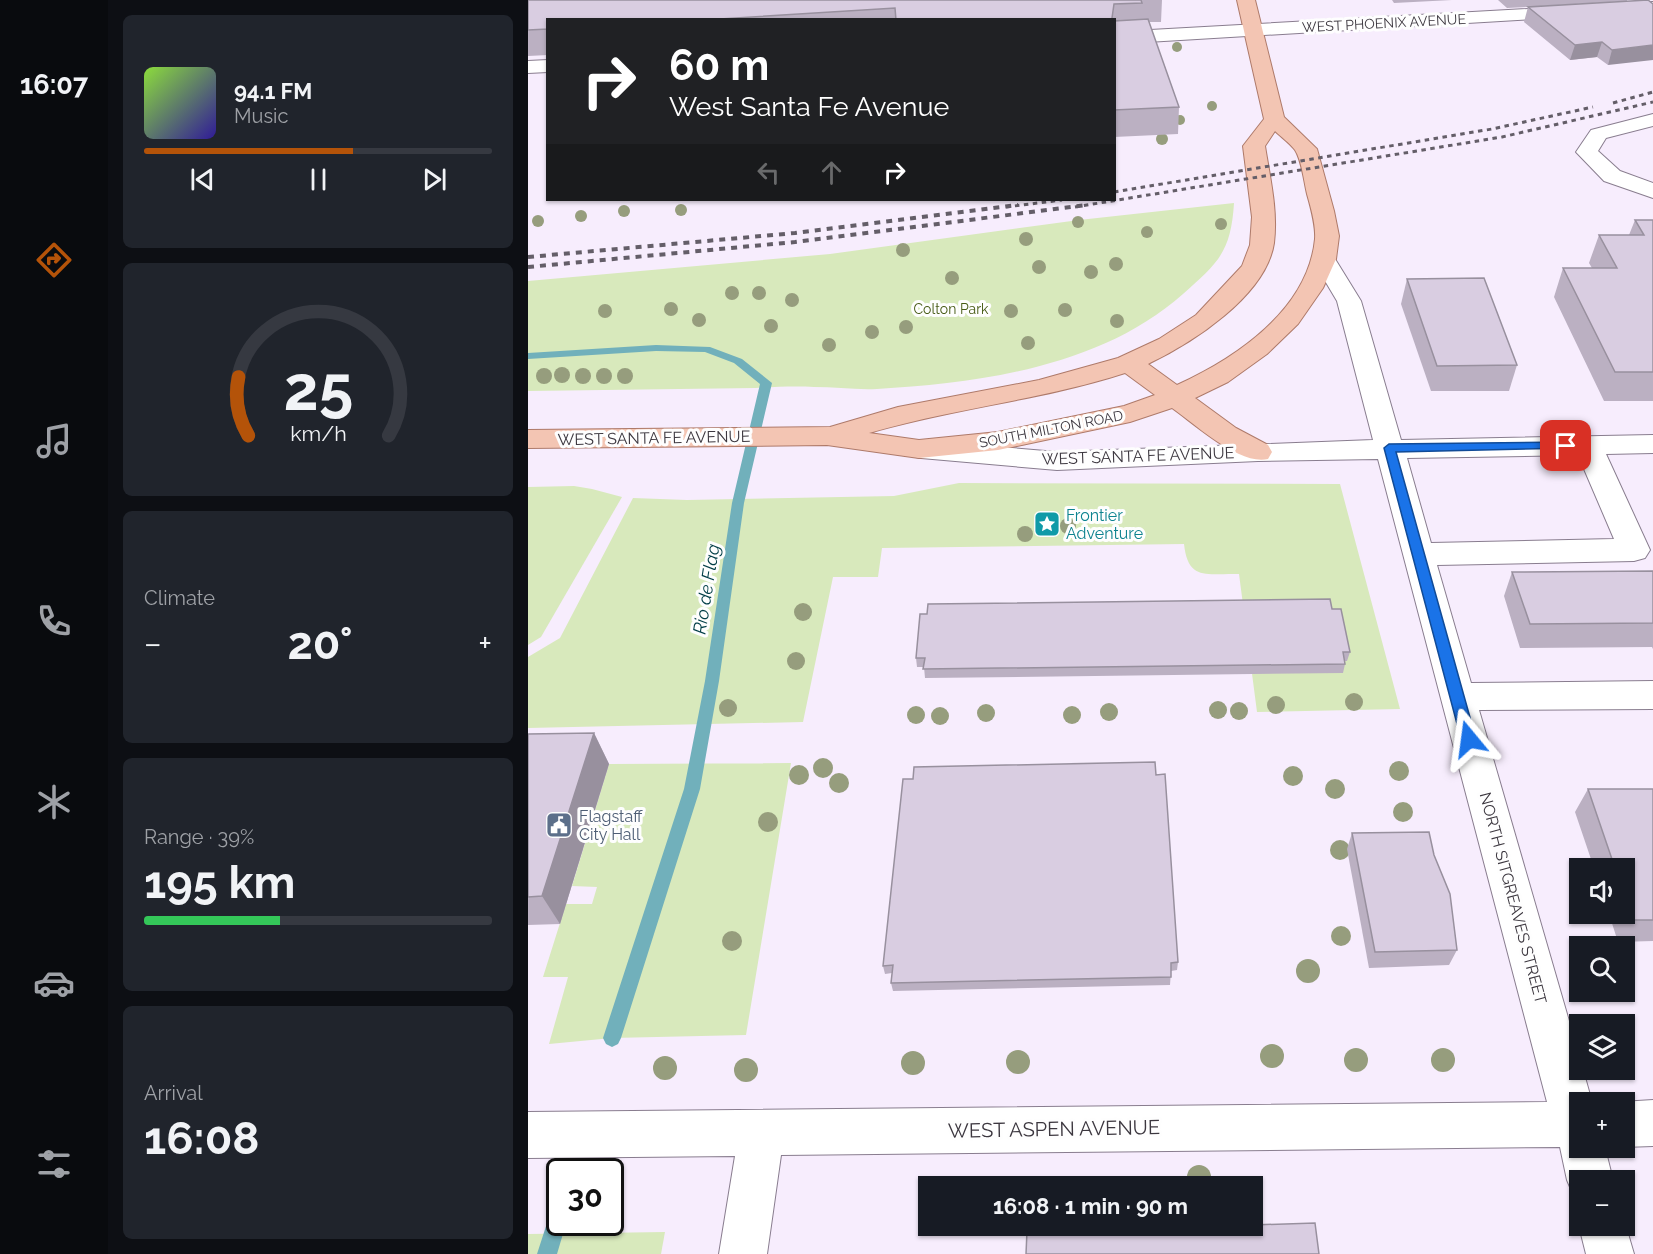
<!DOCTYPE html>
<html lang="en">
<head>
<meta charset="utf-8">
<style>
  :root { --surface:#171b24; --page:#20242c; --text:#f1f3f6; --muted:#9ea1a6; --line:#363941; --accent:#b45309 }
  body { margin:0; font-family:Raleway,sans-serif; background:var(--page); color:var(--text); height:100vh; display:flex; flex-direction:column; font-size:22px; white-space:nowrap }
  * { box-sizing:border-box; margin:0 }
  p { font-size:20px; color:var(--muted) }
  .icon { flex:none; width:33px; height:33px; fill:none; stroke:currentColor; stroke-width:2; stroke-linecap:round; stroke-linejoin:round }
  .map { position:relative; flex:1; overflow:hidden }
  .panel { display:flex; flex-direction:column; gap:15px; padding:15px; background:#0d0f14; width:420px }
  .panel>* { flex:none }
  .banner { position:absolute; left:18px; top:18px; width:570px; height:183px; border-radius:0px; box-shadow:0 2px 4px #0004; background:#202124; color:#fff; overflow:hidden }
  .buttons { position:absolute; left:1041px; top:858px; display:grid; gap:12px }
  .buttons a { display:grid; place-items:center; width:66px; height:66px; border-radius:0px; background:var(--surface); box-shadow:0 2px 4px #0004; font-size:30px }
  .speed { position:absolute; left:18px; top:1158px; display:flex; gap:12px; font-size:30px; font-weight:700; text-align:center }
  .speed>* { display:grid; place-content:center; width:78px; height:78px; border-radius:50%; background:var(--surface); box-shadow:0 2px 4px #0004; line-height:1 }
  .speed .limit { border:3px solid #111; border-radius:9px; background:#fff; color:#111 }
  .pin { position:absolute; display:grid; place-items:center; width:51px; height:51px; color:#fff; margin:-26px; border-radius:12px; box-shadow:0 3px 9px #0006 }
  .me { position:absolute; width:66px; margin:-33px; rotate:344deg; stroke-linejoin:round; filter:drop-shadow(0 0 4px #0008) }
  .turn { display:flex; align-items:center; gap:21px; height:126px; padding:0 24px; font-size:27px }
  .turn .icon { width:78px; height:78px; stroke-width:2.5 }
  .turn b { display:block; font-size:42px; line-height:51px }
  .lanes { display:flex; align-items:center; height:57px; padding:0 24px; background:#0003; justify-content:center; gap:30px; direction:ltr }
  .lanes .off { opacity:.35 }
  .big { font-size:45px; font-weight:700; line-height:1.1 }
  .panel .card { flex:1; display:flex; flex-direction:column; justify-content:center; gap:9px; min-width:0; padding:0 21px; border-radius:9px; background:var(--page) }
  .panel .dial { align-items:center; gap:0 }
  .dial svg { height:156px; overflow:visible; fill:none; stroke:var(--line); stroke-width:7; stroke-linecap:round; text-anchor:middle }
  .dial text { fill:var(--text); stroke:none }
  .song { display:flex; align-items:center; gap:18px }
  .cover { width:72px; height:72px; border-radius:9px; background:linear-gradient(135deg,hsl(90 70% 55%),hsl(250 70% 35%)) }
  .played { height:6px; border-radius:3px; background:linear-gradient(90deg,var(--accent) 60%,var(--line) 60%) }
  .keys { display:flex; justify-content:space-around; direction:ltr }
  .heat { display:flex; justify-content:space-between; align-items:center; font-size:33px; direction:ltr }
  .charge { height:9px; border-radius:4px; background:linear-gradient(90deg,#34c759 39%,var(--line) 0) }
  .trip { position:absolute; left:390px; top:1176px; width:345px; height:60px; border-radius:0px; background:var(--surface); box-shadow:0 2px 4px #0004; font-weight:700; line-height:60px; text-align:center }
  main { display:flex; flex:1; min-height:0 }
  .dock { display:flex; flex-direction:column; width:108px; justify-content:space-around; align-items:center; background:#090b0e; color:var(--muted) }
  .dock .icon { width:42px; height:42px }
  .dock .on { color:var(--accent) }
  .dock b { font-size:27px; color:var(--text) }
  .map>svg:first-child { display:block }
  .green { fill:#d8e9bc }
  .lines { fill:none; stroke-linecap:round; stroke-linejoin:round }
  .stream { fill:#71b0bb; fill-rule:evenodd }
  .minor-casing { stroke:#897d8f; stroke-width:2 }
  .major-casing { stroke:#ae7a6a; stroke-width:2 }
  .minor { fill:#fff; fill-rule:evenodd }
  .major { fill:#f3c5b3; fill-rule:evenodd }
  .rail-far1 { stroke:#645e68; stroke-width:3; stroke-dasharray:4.5 4.5; stroke-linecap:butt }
  .rail { stroke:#645e68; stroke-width:4; stroke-dasharray:6 6; stroke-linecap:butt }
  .tree { fill:#969d7d }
  .wall { fill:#bbb0c2 }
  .shaded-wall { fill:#98909e }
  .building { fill:#d9cde1; stroke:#98909e; stroke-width:1.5 }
  .route { fill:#1a73e8; stroke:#114b97; stroke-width:1.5 }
  .labels { text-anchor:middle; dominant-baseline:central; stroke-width:6; stroke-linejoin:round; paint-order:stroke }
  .far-street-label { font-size:14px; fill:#3c373f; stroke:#fefefe }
  .far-park-label { font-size:14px; fill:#475b15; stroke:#fefefe }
  .street-label { font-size:16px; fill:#3c373f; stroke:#fefefe }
  .culture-label { font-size:16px; fill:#0d838f; stroke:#fefefe; text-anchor:start }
  .service-label { font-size:16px; fill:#4e5e75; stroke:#fefefe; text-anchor:start }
  .water-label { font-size:18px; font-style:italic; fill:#003d46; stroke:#fefefe }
  .near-street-label { font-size:20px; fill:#3c373f; stroke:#fefefe }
</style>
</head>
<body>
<main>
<nav class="dock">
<b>16:07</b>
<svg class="icon on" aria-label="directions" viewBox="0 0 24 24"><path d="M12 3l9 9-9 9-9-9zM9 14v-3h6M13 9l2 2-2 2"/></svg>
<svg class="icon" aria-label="music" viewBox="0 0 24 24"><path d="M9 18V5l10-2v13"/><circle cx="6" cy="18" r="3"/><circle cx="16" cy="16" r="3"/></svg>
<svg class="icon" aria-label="phone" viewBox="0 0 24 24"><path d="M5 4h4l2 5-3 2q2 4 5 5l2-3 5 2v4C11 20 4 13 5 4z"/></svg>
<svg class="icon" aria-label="climate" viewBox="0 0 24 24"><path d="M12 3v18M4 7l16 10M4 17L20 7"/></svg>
<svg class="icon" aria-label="car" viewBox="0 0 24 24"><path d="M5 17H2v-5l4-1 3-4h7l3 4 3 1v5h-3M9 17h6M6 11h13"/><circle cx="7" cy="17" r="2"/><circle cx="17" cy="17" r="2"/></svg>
<svg class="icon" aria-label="filters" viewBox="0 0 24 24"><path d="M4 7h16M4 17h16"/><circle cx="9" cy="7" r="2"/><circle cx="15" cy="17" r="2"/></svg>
</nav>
<section class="panel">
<div class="card">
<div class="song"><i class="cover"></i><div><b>94.1 FM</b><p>Music</p></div></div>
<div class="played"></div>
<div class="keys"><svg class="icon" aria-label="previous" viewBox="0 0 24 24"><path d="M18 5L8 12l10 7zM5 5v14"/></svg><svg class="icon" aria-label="pause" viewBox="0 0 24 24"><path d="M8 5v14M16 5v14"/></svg><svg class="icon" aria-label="next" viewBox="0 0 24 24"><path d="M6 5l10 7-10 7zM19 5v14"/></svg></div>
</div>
<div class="card dial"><svg viewBox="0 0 100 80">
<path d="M14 69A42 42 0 1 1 86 69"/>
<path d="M14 69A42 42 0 0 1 9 39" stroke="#b45309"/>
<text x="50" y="56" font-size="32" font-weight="700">25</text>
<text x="50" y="72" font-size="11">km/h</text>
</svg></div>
<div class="card"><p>Climate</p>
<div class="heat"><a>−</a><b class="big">20°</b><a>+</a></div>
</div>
<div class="card"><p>Range · 39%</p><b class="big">195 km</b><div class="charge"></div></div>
<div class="card"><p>Arrival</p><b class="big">16:08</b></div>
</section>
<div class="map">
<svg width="1125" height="1254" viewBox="0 0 1125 1254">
  <rect width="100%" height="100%" fill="#f7edfd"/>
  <g class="green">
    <path d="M706 203C703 252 690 263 655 294 574 366 454 383 349 389 328 390 307 387 286 387 266 386 246 387 227 388 151 389 76 390 0 391V281L302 254 551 220Z"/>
    <path d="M431 483 812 484 872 709 729 712 711 574C680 573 660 582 656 544L354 548 350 577H305L275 722 0 728V657L32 638 105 498 159 500 366 496Z"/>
    <path d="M46 486 64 489 94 497 13 637 0 645V487Z"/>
    <path d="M263 763 218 1035 84 1038 21 1044 40 977H15L38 904H64L69 887 44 886 81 764Z"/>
    <path d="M137 1232 133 1254H0V1234Z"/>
  </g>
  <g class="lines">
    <g class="stream">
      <path d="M128 345 182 347 214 359 244 383 216 503 191 681 172 789 93 1038 90 1044 84 1047 78 1044 75 1038 156 789 177 681 204 503 232 384 206 363 177 352 128 351 0 359V353Z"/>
      <path d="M27 1217 32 1219V1222H35L37 1227 29 1254H9L20 1220Z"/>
    </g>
    <defs>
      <g id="minor">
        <path d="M1125 2V12L586 44V32Z"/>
        <path d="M20 60V72L0 73V61Z"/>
        <path d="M1125 114V126L1078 138 1070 151 1092 171 1125 183V198L1076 181 1048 152 1063 130Z"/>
        <path d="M796 252 804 254 833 301 873 440 1125 435V453L1078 454 1122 550 1117 558 1106 561 909 565 943 683 1125 681V709L951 710 1052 1059V1070H1055L1064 1102H1052V1148H1077L1085 1180H1052V1199L1046 1196 1039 1180 1032 1147 253 1155 239 1254H191L207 1156 0 1158V1112L1019 1102 850 459 730 461 529 470 393 458 383 456 379 449 383 442 393 440 529 452 845 440 809 301 784 259 788 254ZM1050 455 1086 539 903 543 879 458Z"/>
        <path d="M1125 1100V1146L1096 1147V1102H1093Z"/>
        <path d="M1096 1220 1106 1254H1058L1051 1226 1052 1225 1096 1226Z"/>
      </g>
      <path id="major" d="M709 0H727L756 117 789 149 806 211 811 236 808 259 795 288 770 324 739 354 700 382 667 398 708 428 740 445 744 452 740 459C712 466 667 424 644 408L602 422 470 450 391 458 299 445 0 448V430L302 427 370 407 511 380 590 358 631 339 668 315 714 266 722 245 724 217 715 146 736 119ZM747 131C753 137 762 143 767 150 774 161 776 182 779 194 783 208 788 225 787 239 780 310 708 358 649 385L620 364C664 343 738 296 746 243 750 210 742 178 737 146ZM597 373 627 395 596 406 470 432 391 440 341 433C426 408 514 400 597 373Z"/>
    </defs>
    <use href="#minor" class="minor-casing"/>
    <use href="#major" class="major-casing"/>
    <use href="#minor" class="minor"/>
    <use href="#major" class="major"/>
    <g class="rail-far1">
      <path d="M1085 103 1125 92"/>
      <path d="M586 192 964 129 1065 107"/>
      <path d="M478 207 534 200"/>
      <path d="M547 207 974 137 1125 102"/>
    </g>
    <g class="rail">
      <path d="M0 257 267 233 490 205"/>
      <path d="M0 267 267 242 559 205"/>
    </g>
  </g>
  <g class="tree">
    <circle cx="649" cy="47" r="5"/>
    <circle cx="684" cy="106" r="5"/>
    <circle cx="652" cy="120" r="5"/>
    <circle cx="634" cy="139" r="6"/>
    <circle cx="153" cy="210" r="6"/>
    <circle cx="96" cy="211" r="6"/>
    <circle cx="53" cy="216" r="6"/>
    <circle cx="10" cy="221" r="6"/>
    <circle cx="550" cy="222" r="6"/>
    <circle cx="693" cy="224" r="6"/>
    <circle cx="619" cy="232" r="6"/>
    <circle cx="498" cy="239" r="7"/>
    <circle cx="375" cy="250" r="7"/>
    <circle cx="588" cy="264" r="7"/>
    <circle cx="511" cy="267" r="7"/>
    <circle cx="563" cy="272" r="7"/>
    <circle cx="424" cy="278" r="7"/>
    <circle cx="204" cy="293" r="7"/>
    <circle cx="231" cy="293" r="7"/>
    <circle cx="264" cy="300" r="7"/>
    <circle cx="143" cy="309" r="7"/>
    <circle cx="537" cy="310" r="7"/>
    <circle cx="77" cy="311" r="7"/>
    <circle cx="483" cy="311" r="7"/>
    <circle cx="171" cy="320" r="7"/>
    <circle cx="589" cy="321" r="7"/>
    <circle cx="243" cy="326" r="7"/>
    <circle cx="378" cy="327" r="7"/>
    <circle cx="344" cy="332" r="7"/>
    <circle cx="500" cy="343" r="7"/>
    <circle cx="301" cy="345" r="7"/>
    <circle cx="34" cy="375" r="8"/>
    <circle cx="16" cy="376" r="8"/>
    <circle cx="55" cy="376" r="8"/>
    <circle cx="76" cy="376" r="8"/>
    <circle cx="97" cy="376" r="8"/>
    <circle cx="540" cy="526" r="8"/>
    <circle cx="497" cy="534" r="8"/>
    <circle cx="275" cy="612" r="9"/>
    <circle cx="268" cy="661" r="9"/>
    <circle cx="826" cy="702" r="9"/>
    <circle cx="748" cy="705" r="9"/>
    <circle cx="200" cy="708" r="9"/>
    <circle cx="690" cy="710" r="9"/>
    <circle cx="711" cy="711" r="9"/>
    <circle cx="581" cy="712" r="9"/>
    <circle cx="458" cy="713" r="9"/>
    <circle cx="388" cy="715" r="9"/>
    <circle cx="544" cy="715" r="9"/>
    <circle cx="412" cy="716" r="9"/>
    <circle cx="295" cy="768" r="10"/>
    <circle cx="871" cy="771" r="10"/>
    <circle cx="271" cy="775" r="10"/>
    <circle cx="765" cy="776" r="10"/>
    <circle cx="311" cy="783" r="10"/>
    <circle cx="807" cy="789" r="10"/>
    <circle cx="875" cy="812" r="10"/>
    <circle cx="240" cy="822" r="10"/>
    <circle cx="812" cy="850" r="10"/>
    <circle cx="813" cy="936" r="10"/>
    <circle cx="204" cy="941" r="10"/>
    <circle cx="780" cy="971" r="12"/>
    <circle cx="744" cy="1056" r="12"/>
    <circle cx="828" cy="1060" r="12"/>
    <circle cx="915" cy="1060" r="12"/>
    <circle cx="490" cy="1062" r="12"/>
    <circle cx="385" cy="1063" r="12"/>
    <circle cx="137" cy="1068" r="12"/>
    <circle cx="218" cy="1070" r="12"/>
    <circle cx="671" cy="1177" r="12"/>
  </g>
  <g class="wall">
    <path d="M0 0H634L633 22H621L651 107 650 134 586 137V20H20V55L0 56Z"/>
    <path d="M864 0H924L866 3Z"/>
    <path d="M970 0H1099V1L979 8Z"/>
    <path d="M1120 0 1080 65 1069 57 1042 60 996 22 1000 7Z"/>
    <path d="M1107 220H1125V401H1076L1026 297 1035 268H1064L1061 263 1071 235H1101Z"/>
    <path d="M879 279 989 365 981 391H903L873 304Z"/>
    <path d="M1125 571V649L1124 647 992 648 976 596 984 572Z"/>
    <path d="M804 609 822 652 819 661H816L817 664 815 673 397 678 396 667H389L388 658Z"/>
    <path d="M66 733 81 764 32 924 0 925V734Z"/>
    <path d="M628 775 650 962 649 970 643 971 642 985 365 991 363 983 364 973 357 974 355 966Z"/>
    <path d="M1060 789H1125V941L1090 942 1081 914H1096V868H1066L1047 812Z"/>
    <path d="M824 833 906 855 929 950 921 965 841 968 819 849Z"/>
  </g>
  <g class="shaded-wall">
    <path d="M1074 42 1069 57 1042 60 1047 45Z"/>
    <path d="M1125 45V60L1080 65 1084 50Z"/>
    <path d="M66 733 81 764 32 924 14 896Z"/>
  </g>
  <g class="building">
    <path d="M0 0H613L614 3 586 4 584 18 585 20H368L367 8 176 20H20V29L0 30Z"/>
    <path d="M1120 0 1125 4V45L1084 50 1074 42 1047 45 1000 7Z"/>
    <path d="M620 19 651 107 586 110V21Z"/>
    <path d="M1107 220H1125V372H1087L1035 268H1089L1071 235H1116Z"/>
    <path d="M956 278 989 365 909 366 879 279Z"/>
    <path d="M1125 571V623L1002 624 984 572Z"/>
    <path d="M802 599 804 609H813L822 652H815L817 664 395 669 397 658H388L392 614H399L400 604Z"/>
    <path d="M66 733 14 896 0 897V734Z"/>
    <path d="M627 762 628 775 637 774 650 962 643 963V977L363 983 365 965 355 966 375 779H385L386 767Z"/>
    <path d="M1060 789H1125V920H1105L1096 897V868H1087Z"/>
    <path d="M901 832 906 855 922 894 929 950 847 952 824 833Z"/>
    <path d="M787 1223 791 1254H498L499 1231 693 1226H724V1225Z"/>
  </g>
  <path class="route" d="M1038 442 1042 443V448L868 452 948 739 946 743H936L933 739 856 448 861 444Z"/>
  <defs>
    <symbol id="sight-square" viewBox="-11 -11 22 22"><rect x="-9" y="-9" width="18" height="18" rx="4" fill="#0f9aa8" stroke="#fefefe"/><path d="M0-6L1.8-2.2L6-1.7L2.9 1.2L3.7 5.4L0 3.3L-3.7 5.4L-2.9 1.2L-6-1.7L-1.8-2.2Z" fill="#fff"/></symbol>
    <symbol id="civic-square" viewBox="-11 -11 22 22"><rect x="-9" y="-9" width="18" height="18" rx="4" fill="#5c6f8a" stroke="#fefefe"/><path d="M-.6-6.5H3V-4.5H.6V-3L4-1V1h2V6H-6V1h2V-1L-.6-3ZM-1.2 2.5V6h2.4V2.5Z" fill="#fff"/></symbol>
  </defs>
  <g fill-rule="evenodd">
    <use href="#sight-square" x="504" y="509" width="30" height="30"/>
    <use href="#civic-square" x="16" y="810" width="30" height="30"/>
  </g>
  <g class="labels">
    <g class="far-street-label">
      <text transform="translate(856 23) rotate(-3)">WEST PHOENIX AVENUE</text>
      <text transform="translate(523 429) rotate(-11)">SOUTH MILTON ROAD</text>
    </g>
    <g class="far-park-label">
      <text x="423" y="309">Colton Park</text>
    </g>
    <g class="street-label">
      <text transform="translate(126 438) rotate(-1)">WEST SANTA FE AVENUE</text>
      <text transform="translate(610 456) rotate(-2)">WEST SANTA FE AVENUE</text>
      <text transform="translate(985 898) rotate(75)">NORTH SITGREAVES STREET</text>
    </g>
    <g class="culture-label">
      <text x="538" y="515">Frontier<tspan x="538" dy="18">Adventure</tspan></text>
    </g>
    <g class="service-label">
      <text x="51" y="816">Flagstaff<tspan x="51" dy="18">City Hall</tspan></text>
    </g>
    <g class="water-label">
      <text transform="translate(178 589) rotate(-81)">Rio de Flag</text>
    </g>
    <g class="near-street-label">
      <text transform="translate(526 1129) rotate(-1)">WEST ASPEN AVENUE</text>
    </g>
  </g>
</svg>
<div class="buttons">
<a><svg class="icon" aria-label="sound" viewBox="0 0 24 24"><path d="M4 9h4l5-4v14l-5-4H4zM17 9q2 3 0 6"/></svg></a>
<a><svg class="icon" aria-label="search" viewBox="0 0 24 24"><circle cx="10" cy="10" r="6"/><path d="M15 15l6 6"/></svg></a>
<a><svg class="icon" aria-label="layers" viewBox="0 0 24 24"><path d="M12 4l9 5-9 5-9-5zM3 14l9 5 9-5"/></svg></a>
<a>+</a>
<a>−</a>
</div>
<div class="speed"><div class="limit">30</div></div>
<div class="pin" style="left:1038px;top:446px;background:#d93025"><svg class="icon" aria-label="arrive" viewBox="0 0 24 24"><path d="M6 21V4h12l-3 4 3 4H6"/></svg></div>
<svg class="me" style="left:941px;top:739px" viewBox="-20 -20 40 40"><path d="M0-17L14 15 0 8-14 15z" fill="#1a73e8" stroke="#fff" stroke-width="4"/></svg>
<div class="trip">16:08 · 1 min · 90 m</div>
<div class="banner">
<div class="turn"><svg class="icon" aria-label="right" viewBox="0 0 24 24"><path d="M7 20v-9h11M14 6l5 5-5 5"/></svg><div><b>60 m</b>West Santa Fe Avenue</div></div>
<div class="lanes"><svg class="icon off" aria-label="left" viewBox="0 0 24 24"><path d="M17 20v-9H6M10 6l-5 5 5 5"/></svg><svg class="icon off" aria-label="ahead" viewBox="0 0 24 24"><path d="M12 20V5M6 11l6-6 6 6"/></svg><svg class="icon" aria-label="right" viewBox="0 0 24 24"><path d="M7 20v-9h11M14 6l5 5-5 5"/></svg></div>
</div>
</div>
</main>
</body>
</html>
